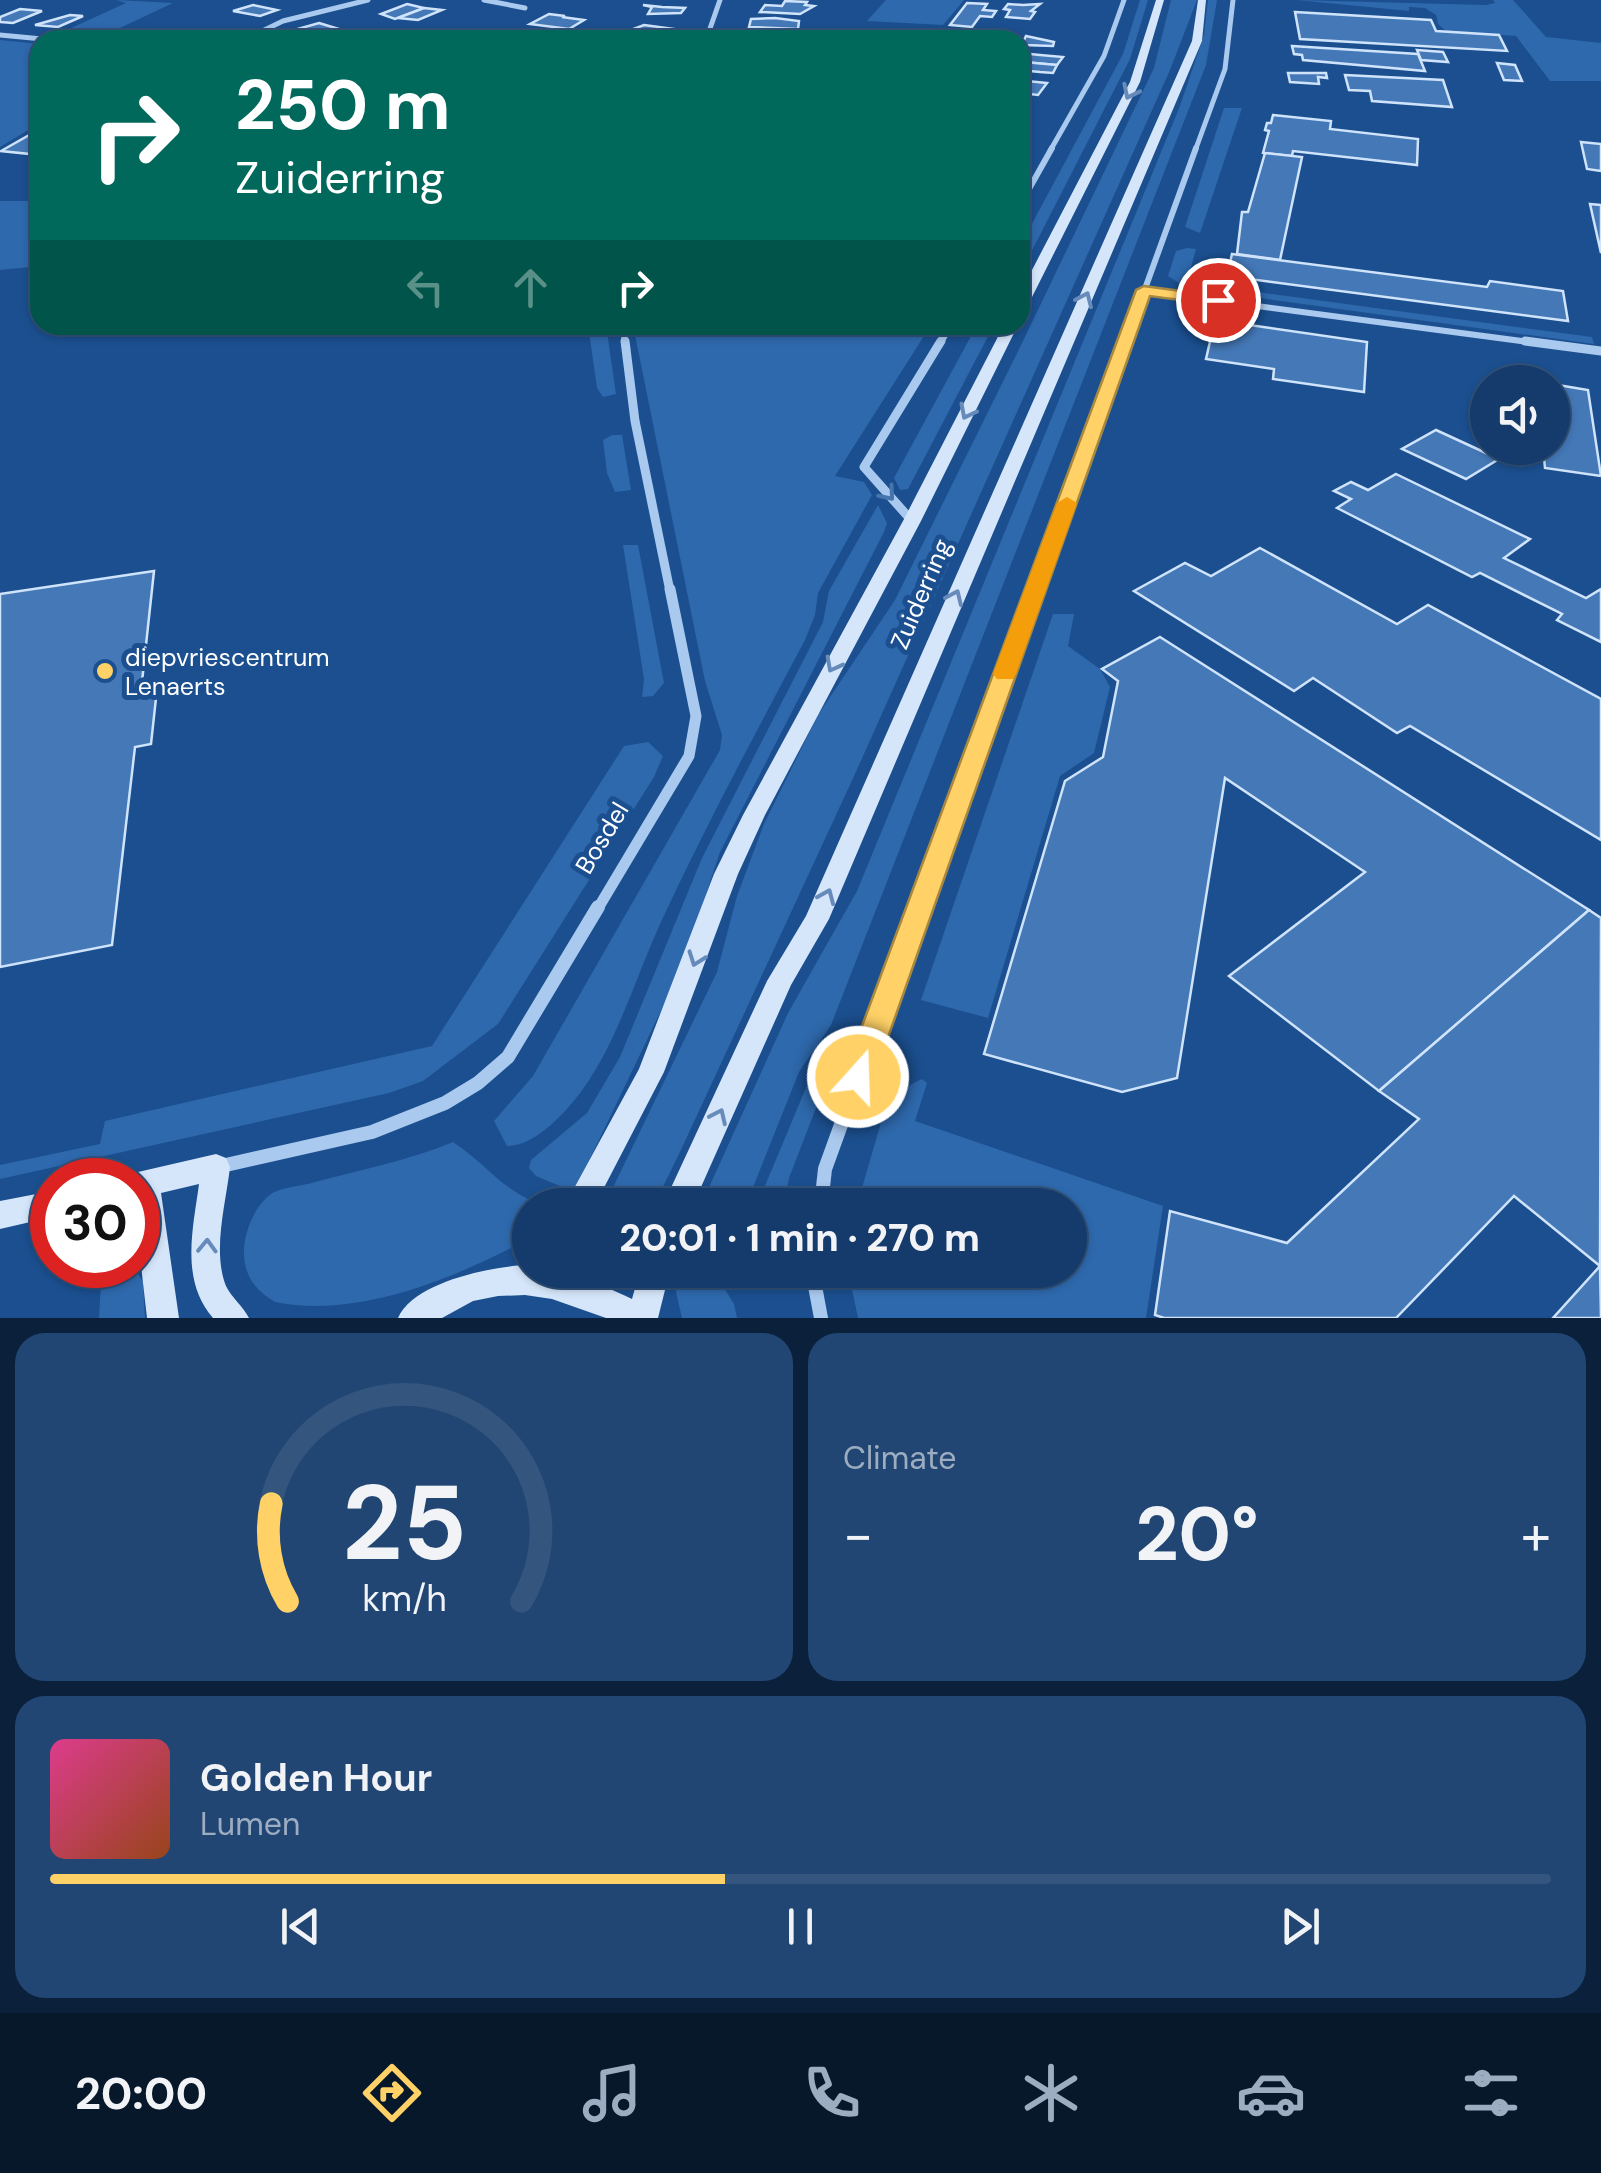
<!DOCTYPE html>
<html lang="en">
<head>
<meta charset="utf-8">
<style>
  :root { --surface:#143b6b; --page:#214673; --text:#f1f3f6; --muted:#9dadc1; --line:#33557e; --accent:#ffd166 }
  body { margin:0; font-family:"DM Sans",sans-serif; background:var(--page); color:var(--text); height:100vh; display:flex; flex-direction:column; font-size:38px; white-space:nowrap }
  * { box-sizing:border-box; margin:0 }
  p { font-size:32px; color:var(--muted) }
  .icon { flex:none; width:55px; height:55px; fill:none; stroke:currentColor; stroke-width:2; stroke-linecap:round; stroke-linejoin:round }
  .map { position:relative; height:1318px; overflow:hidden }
  .panel { display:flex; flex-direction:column; gap:15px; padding:15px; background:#0b203b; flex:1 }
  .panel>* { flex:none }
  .banner { position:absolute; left:30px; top:30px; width:1000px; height:305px; border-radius:30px; box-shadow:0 2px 8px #0004,0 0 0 2px var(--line); background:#00695c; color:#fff; overflow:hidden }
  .tools { position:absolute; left:1470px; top:365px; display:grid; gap:20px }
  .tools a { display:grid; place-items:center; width:100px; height:100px; border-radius:50%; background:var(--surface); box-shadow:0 2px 8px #0004,0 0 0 2px var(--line); font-size:50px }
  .speed { position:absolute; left:30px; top:1158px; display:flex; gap:20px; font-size:50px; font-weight:700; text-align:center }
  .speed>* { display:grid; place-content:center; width:130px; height:130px; border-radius:50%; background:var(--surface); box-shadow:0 2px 8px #0004,0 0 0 2px var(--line); line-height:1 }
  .speed .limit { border:15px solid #d22; background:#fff; color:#111 }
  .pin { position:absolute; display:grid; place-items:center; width:85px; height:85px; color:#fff; margin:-42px; border:5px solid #fff; border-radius:50%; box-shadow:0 2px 10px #0007 }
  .me { position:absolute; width:110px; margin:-55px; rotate:20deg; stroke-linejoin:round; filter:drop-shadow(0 0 8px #0008) }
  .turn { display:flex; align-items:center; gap:35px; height:210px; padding:0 40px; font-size:45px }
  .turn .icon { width:130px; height:130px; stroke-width:2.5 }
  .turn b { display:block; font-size:70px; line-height:85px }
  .lanes { display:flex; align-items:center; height:95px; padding:0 40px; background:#0003; justify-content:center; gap:50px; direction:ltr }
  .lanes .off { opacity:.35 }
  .big { font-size:75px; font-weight:800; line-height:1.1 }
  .panel .tile { flex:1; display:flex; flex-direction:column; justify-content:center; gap:15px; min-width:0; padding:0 35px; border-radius:30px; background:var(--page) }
  .panel .dial { align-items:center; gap:0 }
  .dial svg { height:260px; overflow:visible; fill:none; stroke:var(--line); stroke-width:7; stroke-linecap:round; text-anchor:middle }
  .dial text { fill:var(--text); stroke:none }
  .song { display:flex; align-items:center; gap:30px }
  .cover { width:120px; height:120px; border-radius:15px; background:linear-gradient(135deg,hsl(330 70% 55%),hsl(20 70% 35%)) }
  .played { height:10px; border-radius:5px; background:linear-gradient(90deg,var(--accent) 45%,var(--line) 45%) }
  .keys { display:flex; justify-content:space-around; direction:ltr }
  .heat { display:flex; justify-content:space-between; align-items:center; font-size:55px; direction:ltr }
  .panel .tiles { flex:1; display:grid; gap:15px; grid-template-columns:1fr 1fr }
  .tile:last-child { grid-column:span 2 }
  .trip { position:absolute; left:512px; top:1188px; width:575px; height:100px; border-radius:50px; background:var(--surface); box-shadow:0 2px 8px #0004,0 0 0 2px var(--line); font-weight:800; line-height:100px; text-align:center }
  .tab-bar { display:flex; height:160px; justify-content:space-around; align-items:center; background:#08182b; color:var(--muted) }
  .tab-bar .icon { width:70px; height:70px }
  .tab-bar .selected { color:var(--accent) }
  .tab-bar b { font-size:45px; color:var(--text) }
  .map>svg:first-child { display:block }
  .green { fill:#2e69ad }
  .building { fill:#4478b7; stroke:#cfe3fa; stroke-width:2.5 }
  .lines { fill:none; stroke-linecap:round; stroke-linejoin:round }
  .street-far4 { stroke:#a9c9ee; stroke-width:5 }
  .street-far3 { stroke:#a9c9ee; stroke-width:6 }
  .street-far2 { stroke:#a9c9ee; stroke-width:9 }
  .street-far1 { stroke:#a9c9ee; stroke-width:11 }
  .street { stroke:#a9c9ee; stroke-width:14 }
  .secondary { fill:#d6e6fa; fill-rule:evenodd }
  .oneway { stroke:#668bba }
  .oneway2 { stroke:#4674ac }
  .route { fill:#ffd166; stroke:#a68842; stroke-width:2.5 }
  .slow { fill:#f59e0b }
  .poi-dot { fill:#ffd166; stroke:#1b4f8f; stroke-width:4 }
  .labels { text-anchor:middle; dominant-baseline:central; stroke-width:10; stroke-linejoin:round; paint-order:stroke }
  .street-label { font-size:25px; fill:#fff; stroke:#1b4f8f }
  .poi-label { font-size:25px; fill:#fff; stroke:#1b4f8f; text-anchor:start }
</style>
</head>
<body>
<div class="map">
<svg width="1601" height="1318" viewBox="0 0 1601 1318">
  <rect width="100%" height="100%" fill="#1b4f8f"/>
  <g class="green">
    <path d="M116 0 173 3 101 37 58 34 126 3Z"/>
    <path d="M886 0H964L943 25 867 21Z"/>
    <path d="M1140 0H1148L1130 59 1020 274V246L1123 54Z"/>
    <path d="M1171 0H1197L1170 70 855 774 680 1152 654 1205 605 1204 717 972 737 896 764 824 818 715 895 600 1024 339 1154 68Z"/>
    <path d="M1208 0H1217L1206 65 831 1025 799 1072 746 1205H701L788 1013 857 891 1180 106 1204 35Z"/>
    <path d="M1296 0 1486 5 1495 3 1493 0H1513L1546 37 1601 43V81H1550L1516 36 1446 31 1438 24 1436 15 1425 8 1409 7V11Z"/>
    <path d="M0 40 40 44V123L0 147Z"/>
    <path d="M1224 108H1242L1200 233 1185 227Z"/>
    <path d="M0 201H40V266L0 270Z"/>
    <path d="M1187 248 1196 249 1189 275 1197 284 1592 337 1594 344 1187 288 1168 276 1176 251Z"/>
    <path d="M588 325H606L616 394 603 397 597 388Z"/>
    <path d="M633 325H931L835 476 864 482 872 495 818 593 815 615 805 640C755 734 705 827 660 924 635 979 618 1040 583 1089 566 1112 536 1146 507 1146L494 1121 533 1076 720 750 722 735 705 681Z"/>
    <path d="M977 325H994L908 489 900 490 894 478Z"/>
    <path d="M612 435H622L631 490 615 492 607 473 603 440Z"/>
    <path d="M878 505 887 523 884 532 720 852 682 967 574 1192 536 1176 529 1168 531 1160 587 1113 620 1057 702 858 823 622 829 591Z"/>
    <path d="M623 545H638L664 683 653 696 642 697 644 679Z"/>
    <path d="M1053 614H1074L1068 646 1100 669 1110 687 1094 753 1060 776 988 1018 921 1000Z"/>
    <path d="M648 742 663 756 654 777 498 1024 423 1081 389 1093 0 1179V1165L100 1144 105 1121 432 1046 624 746Z"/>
    <path d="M848 1025 789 1178 784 1205H757L813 1071Z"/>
    <path d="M922 1079 927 1083 915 1121 1163 1206 1146 1318H858L848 1270H1070V1205H857L889 1095Z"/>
    <path d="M453 1142C488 1165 501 1190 542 1205H530V1235L515 1246C445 1282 354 1318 275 1302 256 1291 245 1277 244 1255 243 1235 254 1206 271 1194 281 1187 303 1186 315 1182 361 1170 409 1160 453 1142Z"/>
    <path d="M102 1265H133L143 1282 145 1318H99Z"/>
    <path d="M679 1270H713L734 1304 737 1318H682L676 1292Z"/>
  </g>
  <g class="building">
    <path d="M785 1 807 2 805 5 814 6 800 14 760 12 765 5 782 6Z"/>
    <path d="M967 3 987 4 983 10 996 11 992 17 980 16 972 27 950 25Z"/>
    <path d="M407 4 424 8 395 19 381 14Z"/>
    <path d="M1008 4 1023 5 1040 4 1031 11 1035 12 1030 19 1006 17 1010 10 1004 9Z"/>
    <path d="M253 5 277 10 260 16 233 11Z"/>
    <path d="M643 5 662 7 685 8 681 13 648 14 652 7Z"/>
    <path d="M424 8 442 10 418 20 398 18Z"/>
    <path d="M20 9 42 11 13 23 0 22V17Z"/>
    <path d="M1295 12 1431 20 1436 31 1499 35 1507 51 1300 39Z"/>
    <path d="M549 14 565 16 562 17 584 20 569 29 530 24Z"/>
    <path d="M70 15 83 16 58 27 35 25Z"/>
    <path d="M775 18 799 21 798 29 749 27 751 19Z"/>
    <path d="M319 23 342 30 324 35 301 28Z"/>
    <path d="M644 25 674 29 659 38 620 34Z"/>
    <path d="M1026 36 1054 42 1053 46 1023 45 1016 40H1024Z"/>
    <path d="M1292 46 1418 54 1425 71 1303 60 1302 55 1294 54Z"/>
    <path d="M1417 50 1443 52 1448 62 1421 60Z"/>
    <path d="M1030 54 1040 55 1063 57 1057 65 1024 62Z"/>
    <path d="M1020 62H1024L1057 65 1053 73 1040 72 1020 70Z"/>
    <path d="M1497 63 1515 65 1522 81 1504 80Z"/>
    <path d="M1288 73H1326L1327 78 1318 77 1319 84 1290 82Z"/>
    <path d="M1345 75 1443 80 1452 107 1372 101 1370 91 1349 90Z"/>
    <path d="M1020 81H1027L1047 83 1038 95 1020 93Z"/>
    <path d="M1273 115 1331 121 1330 129 1418 139 1417 165 1293 151 1292 156 1263 153 1269 131 1265 130 1267 123H1271Z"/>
    <path d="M40 129V155L1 151Z"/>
    <path d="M1581 142 1601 144V171L1587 169Z"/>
    <path d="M1265 153 1302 157 1280 260 1237 254 1242 212H1248Z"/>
    <path d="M1590 204 1601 205V253Z"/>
    <path d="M1232 254 1487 287 1490 281 1563 291 1568 321 1227 276Z"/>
    <path d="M1215 320 1367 342 1364 392 1273 379 1274 369 1206 359Z"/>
    <path d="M1552 384 1588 390 1601 476 1545 468 1543 448H1552Z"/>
    <path d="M1436 430 1499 459 1466 479 1402 449Z"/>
    <path d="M1396 474 1530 539 1504 558 1586 598 1601 589V642L1557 620 1562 614 1480 573 1472 577 1337 508 1351 499 1334 491 1351 482 1368 490Z"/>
    <path d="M1260 548 1397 624 1428 605 1601 699V840L1410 726 1397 733 1313 678 1294 691 1134 591 1185 563 1211 576Z"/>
    <path d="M154 571 141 691 157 689 151 744 135 747 112 945 0 967V594Z"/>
    <path d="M1160 637 1589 910 1379 1091 1229 976 1365 872 1225 778 1177 1078 1122 1092 984 1054 1065 781 1103 757 1118 681 1102 669Z"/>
    <path d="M1589 910 1601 918 1600 1266 1514 1196 1396 1318H1164L1155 1315 1170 1211 1287 1243 1419 1119 1379 1091Z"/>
    <path d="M1600 1266 1601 1318H1553Z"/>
  </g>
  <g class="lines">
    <g class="street-far4">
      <path d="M484 0 525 8"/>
      <path d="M0 35 53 40"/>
      <path d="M244 40 283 21 368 0"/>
      <path d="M706 40 720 0"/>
      <path d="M1050 151 1104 56 1124 0"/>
      <path d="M1195 151 1225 69 1233 0"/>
    </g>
    <g class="street-far3">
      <path d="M1020 205 1052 148"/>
      <path d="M1144 291 1544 344"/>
      <path d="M623 325 625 344"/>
      <path d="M940 344 951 325"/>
      <path d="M1125 344 1196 148"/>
    </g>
    <g class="street-far2">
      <path d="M625 341 635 421 670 591"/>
      <path d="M1525 341 1601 351"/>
      <path d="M912 521 864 467 941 341"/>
      <path d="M1035 591 1126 341"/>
    </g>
    <g class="street-far1">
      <path d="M597 910 689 756 696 716 670 589"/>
      <path d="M919 910 1036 589"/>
    </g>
    <g class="street">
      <path d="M217 1167 372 1132 445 1103 478 1083 508 1057 598 907"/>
      <path d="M821 1205 825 1169 920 907"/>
      <path d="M812 1270 821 1318"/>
    </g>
    <g class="secondary">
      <path d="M1156 0H1164L1140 82 1027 307 1020 311V293L1130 82Z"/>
      <path d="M1198 0H1206L1202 41 829 919 791 985 693 1205H663L767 981 806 916 1192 41Z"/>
      <path d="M1004 325H1018L921 521 765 815 738 874 664 1072 595 1205H565L639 1069 714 874 743 815 903 521Z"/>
      <path d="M216 1154 226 1158 230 1167C226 1203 212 1251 226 1286 231 1297 243 1306 249 1318H213C180 1280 193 1229 199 1184L161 1193 179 1318H147L138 1239V1180H126L138 1172Z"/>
      <path d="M52 1191V1217L0 1229V1201Z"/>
      <path d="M525 1265 530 1266V1270C567 1270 599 1283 632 1299L640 1270H670L658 1318H606L552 1299 525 1295 498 1296 473 1301 442 1318H398C414 1282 490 1267 525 1265Z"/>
    </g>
  </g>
  <defs><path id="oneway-chevron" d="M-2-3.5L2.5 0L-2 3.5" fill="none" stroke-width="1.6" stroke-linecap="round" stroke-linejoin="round" transform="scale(2.5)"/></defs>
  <g class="oneway">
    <use href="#oneway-chevron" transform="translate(1130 92) rotate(116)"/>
    <use href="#oneway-chevron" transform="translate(1085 299) rotate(-66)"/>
    <use href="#oneway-chevron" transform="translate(967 412) rotate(117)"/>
    <use href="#oneway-chevron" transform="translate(955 597) rotate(-66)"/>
    <use href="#oneway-chevron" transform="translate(833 665) rotate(118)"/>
    <use href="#oneway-chevron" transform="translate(827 896) rotate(-67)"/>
    <use href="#oneway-chevron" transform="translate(696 959) rotate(110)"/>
    <use href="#oneway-chevron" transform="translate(719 1116) rotate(-65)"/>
    <use href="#oneway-chevron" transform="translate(207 1246) rotate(-88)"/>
  </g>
  <use class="oneway2" href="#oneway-chevron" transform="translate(888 494) rotate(50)"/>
  <path class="route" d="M1144 286 1218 296 1226 300 1218 305 1150 296 874 1077 869 1086 858 1090 848 1086 843 1077 1136 290Z"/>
  <path class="slow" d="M1067 497 1077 503 1016 674 1013 679H997L993 674 1057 503Z"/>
  <circle class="poi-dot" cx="105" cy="671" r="10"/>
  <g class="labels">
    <g class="street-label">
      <text transform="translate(921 594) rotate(-67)">Zuiderring</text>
      <text transform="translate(602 838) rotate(-59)">Bosdel</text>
    </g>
    <g class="poi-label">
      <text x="125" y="657">diepvriescentrum<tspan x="125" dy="29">Lenaerts</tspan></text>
    </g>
  </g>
</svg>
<div class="tools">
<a><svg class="icon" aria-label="sound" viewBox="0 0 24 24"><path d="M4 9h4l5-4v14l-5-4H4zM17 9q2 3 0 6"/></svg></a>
</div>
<div class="speed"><div class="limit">30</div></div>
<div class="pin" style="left:1218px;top:300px;background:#d93025"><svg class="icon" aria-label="arrive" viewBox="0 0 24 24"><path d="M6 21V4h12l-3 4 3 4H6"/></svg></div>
<svg class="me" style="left:858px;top:1077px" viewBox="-20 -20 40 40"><circle r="17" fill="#ffd166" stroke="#fff" stroke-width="3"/><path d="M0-11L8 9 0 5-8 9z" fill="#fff"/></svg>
<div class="trip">20:01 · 1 min · 270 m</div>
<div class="banner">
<div class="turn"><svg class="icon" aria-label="right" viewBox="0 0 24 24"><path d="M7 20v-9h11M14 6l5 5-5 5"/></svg><div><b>250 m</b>Zuiderring</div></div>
<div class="lanes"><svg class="icon off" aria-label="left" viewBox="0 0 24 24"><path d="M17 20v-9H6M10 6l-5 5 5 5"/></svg><svg class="icon off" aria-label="ahead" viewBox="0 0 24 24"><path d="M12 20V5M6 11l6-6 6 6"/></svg><svg class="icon" aria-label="right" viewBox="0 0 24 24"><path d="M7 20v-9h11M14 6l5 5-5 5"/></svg></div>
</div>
</div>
<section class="panel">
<div class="tiles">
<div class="tile dial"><svg viewBox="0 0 100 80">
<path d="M14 69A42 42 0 1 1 86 69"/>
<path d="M14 69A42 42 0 0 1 9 39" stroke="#ffd166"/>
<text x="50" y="56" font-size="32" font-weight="700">25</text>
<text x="50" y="72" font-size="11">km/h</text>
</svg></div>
<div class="tile"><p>Climate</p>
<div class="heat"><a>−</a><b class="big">20°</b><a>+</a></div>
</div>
<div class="tile">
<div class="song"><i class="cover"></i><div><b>Golden Hour</b><p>Lumen</p></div></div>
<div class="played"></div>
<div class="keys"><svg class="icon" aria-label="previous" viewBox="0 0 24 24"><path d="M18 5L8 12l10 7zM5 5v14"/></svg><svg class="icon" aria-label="pause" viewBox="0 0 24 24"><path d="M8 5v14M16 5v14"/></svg><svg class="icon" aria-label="next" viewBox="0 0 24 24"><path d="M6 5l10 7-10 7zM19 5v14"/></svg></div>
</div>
</div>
</section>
<nav class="tab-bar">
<b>20:00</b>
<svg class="icon selected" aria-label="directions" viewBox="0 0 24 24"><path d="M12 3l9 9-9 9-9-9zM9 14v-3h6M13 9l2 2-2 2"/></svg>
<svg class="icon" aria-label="music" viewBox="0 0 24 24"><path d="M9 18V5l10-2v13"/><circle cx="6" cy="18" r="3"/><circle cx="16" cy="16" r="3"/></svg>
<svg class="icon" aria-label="phone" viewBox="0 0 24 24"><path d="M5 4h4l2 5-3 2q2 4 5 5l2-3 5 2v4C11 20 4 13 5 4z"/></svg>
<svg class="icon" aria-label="climate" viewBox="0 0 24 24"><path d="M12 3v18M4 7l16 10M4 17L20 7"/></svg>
<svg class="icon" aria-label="car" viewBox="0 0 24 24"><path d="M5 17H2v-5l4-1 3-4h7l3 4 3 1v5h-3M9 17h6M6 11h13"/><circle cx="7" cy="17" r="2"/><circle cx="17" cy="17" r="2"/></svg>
<svg class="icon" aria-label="filters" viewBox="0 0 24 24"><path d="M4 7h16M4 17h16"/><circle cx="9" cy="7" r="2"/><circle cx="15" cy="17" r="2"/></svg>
</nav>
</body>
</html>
